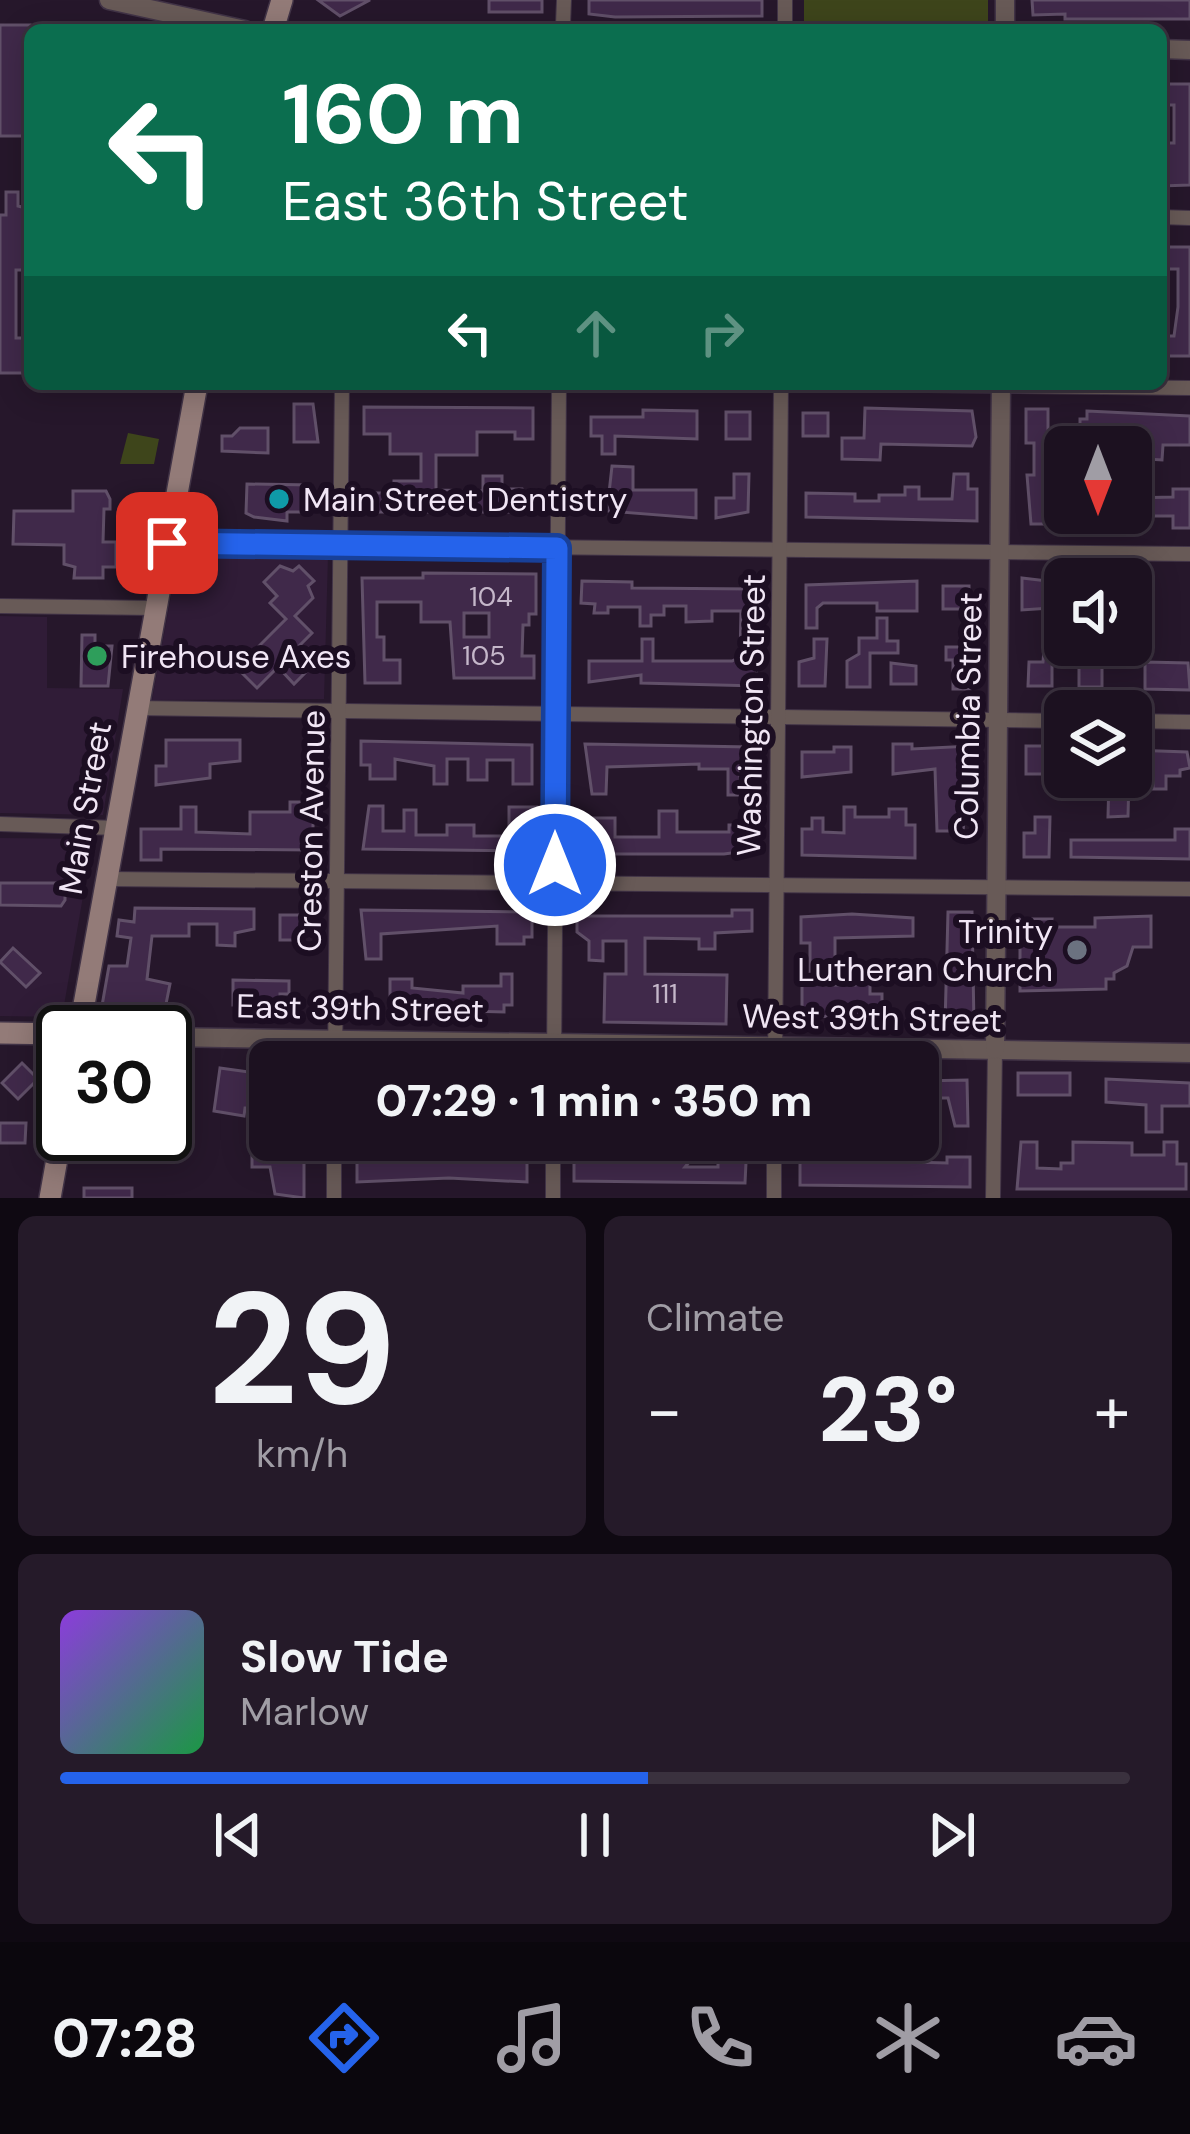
<!DOCTYPE html>
<html lang="en">
<head>
<meta charset="utf-8">
<style>
  :root { --surface:#1c1120; --page:#251a29; --text:#f1f3f6; --muted:#a09da5; --line:#3a313e; --accent:#2563eb }
  body { margin:0; font-family:"DM Sans",sans-serif; background:var(--page); color:var(--text); height:100vh; display:flex; flex-direction:column; font-size:45px; white-space:nowrap }
  * { box-sizing:border-box; margin:0 }
  p { font-size:39px; color:var(--muted) }
  .icon { flex:none; width:66px; height:66px; fill:none; stroke:currentColor; stroke-width:2; stroke-linecap:round; stroke-linejoin:round }
  .map { position:relative; height:1198px; overflow:hidden }
  .drawer { display:flex; flex-direction:column; gap:18px; padding:18px; background:#0f0912; flex:1 }
  .drawer>* { flex:none }
  .banner { position:absolute; left:24px; top:24px; width:1143px; height:366px; border-radius:18px; box-shadow:0 6px 30px #0003,0 0 0 3px var(--line); background:#0b6e4f; color:#fff; overflow:hidden }
  .needle { width:78px; rotate:180deg }
  .fabs { position:absolute; left:1044px; top:426px; display:grid; gap:24px }
  .fabs a { display:grid; place-items:center; width:108px; height:108px; border-radius:18px; background:var(--surface); box-shadow:0 6px 30px #0003,0 0 0 3px var(--line); font-size:60px }
  .speed { position:absolute; left:36px; top:1005px; display:flex; gap:24px; font-size:60px; font-weight:700; text-align:center }
  .speed>* { display:grid; place-content:center; width:156px; height:156px; border-radius:50%; background:var(--surface); box-shadow:0 6px 30px #0003,0 0 0 3px var(--line); line-height:1 }
  .speed .limit { border:6px solid #111; border-radius:18px; background:#fff; color:#111 }
  .pin { position:absolute; display:grid; place-items:center; width:102px; height:102px; color:#fff; margin:-51px; border-radius:24px; box-shadow:0 6px 18px #0006 }
  .me { position:absolute; width:132px; margin:-66px; rotate:0deg; stroke-linejoin:round; filter:drop-shadow(0 0 9px #0008) }
  .turn { display:flex; align-items:center; gap:42px; height:252px; padding:0 60px; font-size:54px }
  .turn .icon { width:156px; height:156px; stroke-width:2.5 }
  .turn b { display:block; font-size:84px; line-height:102px }
  .lanes { display:flex; align-items:center; height:114px; padding:0 60px; background:#0003; justify-content:center; gap:60px; direction:ltr }
  .lanes .off { opacity:.35 }
  .big { font-size:90px; font-weight:800; line-height:1.1 }
  .drawer .card { flex:1; display:flex; flex-direction:column; justify-content:center; gap:18px; min-width:0; padding:0 42px; border-radius:18px; background:var(--page) }
  .drawer .dial { align-items:center; gap:0 }
  .dial b { font-size:156px; line-height:1 }
  .song { display:flex; align-items:center; gap:36px }
  .cover { width:144px; height:144px; border-radius:18px; background:linear-gradient(135deg,hsl(270 70% 55%),hsl(140 70% 35%)) }
  .played { height:12px; border-radius:6px; background:linear-gradient(90deg,var(--accent) 55%,var(--line) 55%) }
  .keys { display:flex; justify-content:space-around; direction:ltr }
  .heat { display:flex; justify-content:space-between; align-items:center; font-size:66px; direction:ltr }
  .drawer .tiles { flex:1; display:grid; gap:18px; grid-template-columns:1fr 1fr }
  .card:last-child { grid-column:span 2 }
  .trip { position:absolute; left:249px; top:1041px; width:690px; height:120px; border-radius:18px; background:var(--surface); box-shadow:0 6px 30px #0003,0 0 0 3px var(--line); font-weight:800; line-height:120px; text-align:center }
  .tabs { display:flex; height:192px; justify-content:space-around; align-items:center; background:#0b070d; color:var(--muted) }
  .tabs .icon { width:84px; height:84px }
  .tabs .current { color:var(--accent) }
  .tabs b { font-size:54px; color:var(--text) }
  .map>svg:first-child { display:block }
  .built { fill:#301c37 }
  .green { fill:#3e451b }
  .building { fill:#40294a; stroke:#615069; stroke-width:3; fill-rule:evenodd }
  .lines { fill:none; stroke-linecap:round; stroke-linejoin:round }
  .minor-casing { stroke:#423447; stroke-width:16 }
  .tertiary-casing { stroke:#423447; stroke-width:21 }
  .secondary-casing { stroke:#423447; stroke-width:24 }
  .minor { stroke:#685a57; stroke-width:14 }
  .tertiary { stroke:#685a57; stroke-width:18 }
  .secondary { stroke:#937b78; stroke-width:21 }
  .route-casing { stroke:#184099; stroke-width:30 }
  .route { stroke:#2563eb; stroke-width:21 }
  .culture-dot { fill:#0f9aa8; stroke:#1c0e22; stroke-width:4.5 }
  .leisure-dot { fill:#2e9e5b; stroke:#1c0e22; stroke-width:4.5 }
  .worship-dot { fill:#6b7280; stroke:#1c0e22; stroke-width:4.5 }
  .labels { text-anchor:middle; dominant-baseline:central; stroke-width:12; stroke-linejoin:round; paint-order:stroke }
  .number-label { font-size:27px; fill:#c5b7ca }
  .poi-label { font-size:33px; fill:#f1e6f5; stroke:#1c0e22; text-anchor:start }
  .street-label { font-size:33px; fill:#f1e6f5; stroke:#1c0e22 }
</style>
</head>
<body>
<div class="map">
<svg width="1190" height="1198" viewBox="0 0 1190 1198">
  <rect width="100%" height="100%" fill="#26172b"/>
  <g class="built">
    <path d="M179 552 328 556 324 699 152 700Z"/>
    <path d="M0 616 47 617V688L123 689 103 815 0 813Z"/>
    <path d="M0 838 93 839 62 1017 0 1016Z"/>
  </g>
  <g class="green">
    <path d="M804 0H988V27L804 26Z"/>
    <path d="M128 433 159 439 154 464H120Z"/>
  </g>
  <g class="building">
    <path d="M318 0H370L340 16Z"/>
    <rect x="489" y="0" width="53" height="12"/>
    <path d="M589 0H762V16L615 17 589 14Z"/>
    <path d="M1032 0H1190V19H1065V14L1033 15Z"/>
    <path d="M0 25H30L23 103 30 104V136H0Z"/>
    <path d="M1164 84H1190V185L1161 186 1165 143H1174V105H1164Z"/>
    <path d="M6 192H18V206L30 209V270H16V338H30V373H0V215H6Z"/>
    <path d="M1161 247H1190V356H1161V336H1174L1178 307V269H1161Z"/>
    <path d="M294 404H313L318 442H294Z"/>
    <path d="M364 407 533 408V439H515V432H477V455H436V490L483 491V476H502V489H522L527 512H363V493H394V481H421V454H390V434H364Z"/>
    <path d="M865 408 972 411 976 437 972 446 881 444 880 460 842 459V438H864Z"/>
    <path d="M1026 409H1048V475H1065V518H1053V524H1031L1027 475H1034V443H1026Z"/>
    <path d="M643 410 697 411V439L615 436V454H602V436H591V417H643Z"/>
    <path d="M1087 411 1190 416V445H1163L1162 460 1131 458 1129 444H1119V439L1080 438V419H1087Z"/>
    <rect x="726" y="412" width="24" height="27"/>
    <rect x="803" y="413" width="25" height="23"/>
    <path d="M240 428H268V453L222 451V436H232Z"/>
    <path d="M612 466 633 467V490H696V518L607 511Z"/>
    <path d="M734 474H749L748 512 716 518V498H734Z"/>
    <path d="M954 474H968V489H977V521L806 517V493L855 494V501H879V495H905V487H919V499H952Z"/>
    <path d="M247 484 311 485V512H287V521L254 517 246 513Z"/>
    <path d="M1173 489H1190V528H1173V516H1146V525H1127L1131 498 1173 497Z"/>
    <path d="M73 491H106L110 499V509H104L103 542H116V567H103V578H74L75 567 64 564V545L13 544 14 511H73Z"/>
    <path d="M280 566 293 571 299 566 314 581 308 586 313 598 295 616 312 633 292 653 308 670 294 684 278 667 257 688 237 668 286 619 270 603 277 596 264 582Z"/>
    <path d="M423 573 536 574V614H529V625H523L522 656H534V678H454L450 622H421V602H377V637H384V660H400V683H365L362 578H423ZM464 613H489V637H464Z"/>
    <path d="M1022 578 1065 583V607L1022 610Z"/>
    <path d="M582 581 632 582V588L754 589 757 686 641 683V675L589 682V661H642V639H653V661H732L740 657 741 611H712V621L686 622V606H664V615H651V626H640V607H608V613H594L595 604 581 603Z"/>
    <path d="M917 581V611H877V603H823L817 608V628H806V585Z"/>
    <rect x="943" y="586" width="26" height="23"/>
    <path d="M877 618H887V641H898V653H870V687H847V661L859 654V638H877Z"/>
    <path d="M82 635H95V646H112L108 686H81Z"/>
    <path d="M814 639H827L825 686H799V662L814 658Z"/>
    <path d="M946 647H970V689H953V660H946Z"/>
    <path d="M1087 647H1112V664H1102V687H1079V665H1052V686H1028L1029 662H1043L1044 650 1087 653Z"/>
    <path d="M1145 662 1188 663 1190 690 1145 689Z"/>
    <path d="M891 663 916 666V684H891Z"/>
    <path d="M166 740H240V761L210 764V778L156 785V766H166Z"/>
    <path d="M361 741 532 745V784H513V760H487V780H468V759H447V784H434V766L395 759V779H370V765H361Z"/>
    <path d="M585 744 750 747V773H740V795H728V769H699V764L607 767 606 794H592Z"/>
    <path d="M893 744H912V749L971 746 963 831H937L935 769 893 774Z"/>
    <rect x="1026" y="746" width="22" height="28"/>
    <path d="M834 747H851V772L802 777V752H834Z"/>
    <path d="M1131 750 1187 752 1190 768 1180 770V776H1166V789H1153V770H1131Z"/>
    <path d="M1109 777H1129L1128 816 1108 817Z"/>
    <path d="M290 802H305V813H313V850L161 849V860H141V829H181V807H196V832L250 834V812H290Z"/>
    <path d="M369 806H383V831H404V810H416V835H447V825H474V836H509V807H537L533 851 363 849Z"/>
    <path d="M844 807H855V817H889V809H906V825H915V858L802 855V829H812V818H823V832L844 833Z"/>
    <path d="M659 811H677V832H729V825H754V844H739V852L724 854H582V818H615V837H659Z"/>
    <path d="M1035 817H1050L1049 857H1024V833H1035Z"/>
    <path d="M1175 829H1190V859L1071 857V840H1175Z"/>
    <path d="M0 883H65V900L61 906 0 905Z"/>
    <path d="M135 908 254 909V929L235 933V946L217 945V924H189V936H152L147 979 170 984 164 1014 100 1017 109 966H127L131 938 117 936 119 920 134 922Z"/>
    <path d="M361 910 532 912V937H524V944H497V926L381 934V959H366Z"/>
    <path d="M732 910H752V931L715 933V949H699V939L645 938V974L727 975 726 1024 604 1022 605 974H626V941H603V961L589 960V941L577 932V916H732Z"/>
    <path d="M948 912H972L974 1025H945Z"/>
    <path d="M852 914 913 918V936L835 938V961L821 962V985H855V973L870 974V994H882V1015L802 1017V974H810V943H801V917Z"/>
    <rect x="280" y="915" width="23" height="25"/>
    <path d="M1151 916V947H1133L1127 966 1114 973V979H1106V989L1020 991V919H1052L1051 927H1095V918Z"/>
    <path d="M13 948 40 973 26 987 0 962Z"/>
    <path d="M501 974H512V1005H504V1012L390 1009V979H412V988L463 993V986H501Z"/>
    <path d="M233 980 289 981V994H280V1006H268V1010H241V1005H233Z"/>
    <path d="M22 1063 38 1079 18 1099 2 1083Z"/>
    <path d="M220 1068 270 1075 264 1108H245L244 1116 214 1111Z"/>
    <rect x="1018" y="1073" width="52" height="22"/>
    <path d="M1106 1079 1190 1083V1106H1162V1132H1146V1105L1106 1102Z"/>
    <path d="M967 1080 968 1126H955L948 1098H919V1081Z"/>
    <path d="M0 1123H26L25 1143H0Z"/>
    <path d="M277 1140H290L289 1151H304V1198L275 1194 270 1167H252V1149L277 1150Z"/>
    <path d="M445 1140H527V1182L449 1178 357 1182V1153L406 1149V1157H444Z"/>
    <path d="M615 1140V1160H636V1146L646 1147V1140H664V1147H702L685 1167H718V1142H747L745 1183 574 1181V1161H589V1142Z"/>
    <path d="M1021 1142H1037V1168L1061 1169V1163H1073V1142L1132 1143V1155H1164V1142H1177V1164H1186V1189H1017Z"/>
    <path d="M947 1157H970V1187L800 1185V1159L947 1163Z"/>
    <rect x="84" y="1188" width="48" height="10"/>
  </g>
  <g class="lines">
    <defs>
      <g id="minor">
        <path d="M563 25 564 0"/>
        <path d="M785 30V0"/>
        <path d="M1161 217 1190 218"/>
        <path d="M835 384 1190 388"/>
        <path d="M167 543 1190 554"/>
        <path d="M0 606 155 608"/>
        <path d="M135 708 1065 721"/>
        <path d="M1131 721 1190 722"/>
        <path d="M0 824 116 828"/>
        <path d="M107 879 1190 889"/>
        <path d="M335 1062 342 384"/>
        <path d="M554 1062 559 384"/>
        <path d="M775 1062 781 384"/>
        <path d="M334 1198V1140"/>
        <path d="M553 1198V1140"/>
        <path d="M774 1198V1140"/>
        <path d="M993 1198 995 1049"/>
      </g>
      <g id="tertiary">
        <path d="M109 0 245 30"/>
        <path d="M1005 30V0"/>
        <path d="M1161 49 1190 50"/>
        <path d="M165 1037 1190 1053"/>
        <path d="M995 1049 1001 384"/>
      </g>
      <g id="secondary">
        <path d="M273 30 282 0"/>
        <path d="M79 1032 197 384"/>
        <path d="M0 1033 63 1034"/>
        <path d="M50 1198 63 1125"/>
      </g>
    </defs>
    <use href="#minor" class="minor-casing"/>
    <use href="#tertiary" class="tertiary-casing"/>
    <use href="#secondary" class="secondary-casing"/>
    <use href="#minor" class="minor"/>
    <use href="#tertiary" class="tertiary"/>
    <use href="#secondary" class="secondary"/>
  </g>
  <g class="lines">
    <defs>
      <path id="route" d="M167 543 557 548 555 865"/>
    </defs>
    <use href="#route" class="route-casing"/>
    <use href="#route" class="route"/>
  </g>
  <circle class="culture-dot" cx="279" cy="499" r="12"/>
  <circle class="leisure-dot" cx="97" cy="656" r="12"/>
  <circle class="worship-dot" cx="1077" cy="950" r="12"/>
  <g class="labels">
    <g class="number-label">
      <text x="491" y="596">104</text>
      <text x="484" y="655">105</text>
      <text x="665" y="993">111</text>
    </g>
    <g class="poi-label">
      <text x="303" y="499">Main Street Dentistry</text>
      <text x="121" y="656">Firehouse Axes</text>
      <text x="1053" y="931" text-anchor="end">Trinity<tspan x="1053" dy="38">Lutheran Church</tspan></text>
    </g>
    <g class="street-label">
      <text transform="translate(751 715) rotate(-89)">Washington Street</text>
      <text transform="translate(968 716) rotate(-89)">Columbia Street</text>
      <text transform="translate(85 808) rotate(-80)">Main Street</text>
      <text transform="translate(311 831) rotate(-89)">Creston Avenue</text>
      <text transform="translate(360 1008) rotate(1)">East 39th Street</text>
      <text transform="translate(872 1018) rotate(1)">West 39th Street</text>
    </g>
  </g>
</svg>
<div class="fabs">
<a><svg class="needle" viewBox="-14 -14 28 28"><path d="M0-13l5 13h-10z" fill="#e53935"/><path d="M0 13l5-13h-10z" fill="#a09da5"/></svg></a>
<a><svg class="icon" aria-label="sound" viewBox="0 0 24 24"><path d="M4 9h4l5-4v14l-5-4H4zM17 9q2 3 0 6"/></svg></a>
<a><svg class="icon" aria-label="layers" viewBox="0 0 24 24"><path d="M12 4l9 5-9 5-9-5zM3 14l9 5 9-5"/></svg></a>
</div>
<div class="speed"><div class="limit">30</div></div>
<div class="pin" style="left:167px;top:543px;background:#d93025"><svg class="icon" aria-label="arrive" viewBox="0 0 24 24"><path d="M6 21V4h12l-3 4 3 4H6"/></svg></div>
<svg class="me" style="left:555px;top:865px" viewBox="-20 -20 40 40"><circle r="17" fill="#2563eb" stroke="#fff" stroke-width="3"/><path d="M0-11L8 9 0 5-8 9z" fill="#fff"/></svg>
<div class="trip">07:29 · 1 min · 350 m</div>
<div class="banner">
<div class="turn"><svg class="icon" aria-label="left" viewBox="0 0 24 24"><path d="M17 20v-9H6M10 6l-5 5 5 5"/></svg><div><b>160 m</b>East 36th Street</div></div>
<div class="lanes"><svg class="icon" aria-label="left" viewBox="0 0 24 24"><path d="M17 20v-9H6M10 6l-5 5 5 5"/></svg><svg class="icon off" aria-label="ahead" viewBox="0 0 24 24"><path d="M12 20V5M6 11l6-6 6 6"/></svg><svg class="icon off" aria-label="right" viewBox="0 0 24 24"><path d="M7 20v-9h11M14 6l5 5-5 5"/></svg></div>
</div>
</div>
<section class="drawer">
<div class="tiles">
<div class="card dial"><b>29</b><p>km/h</p></div>
<div class="card"><p>Climate</p>
<div class="heat"><a>−</a><b class="big">23°</b><a>+</a></div>
</div>
<div class="card">
<div class="song"><i class="cover"></i><div><b>Slow Tide</b><p>Marlow</p></div></div>
<div class="played"></div>
<div class="keys"><svg class="icon" aria-label="previous" viewBox="0 0 24 24"><path d="M18 5L8 12l10 7zM5 5v14"/></svg><svg class="icon" aria-label="pause" viewBox="0 0 24 24"><path d="M8 5v14M16 5v14"/></svg><svg class="icon" aria-label="next" viewBox="0 0 24 24"><path d="M6 5l10 7-10 7zM19 5v14"/></svg></div>
</div>
</div>
</section>
<nav class="tabs">
<b>07:28</b>
<svg class="icon current" aria-label="directions" viewBox="0 0 24 24"><path d="M12 3l9 9-9 9-9-9zM9 14v-3h6M13 9l2 2-2 2"/></svg>
<svg class="icon" aria-label="music" viewBox="0 0 24 24"><path d="M9 18V5l10-2v13"/><circle cx="6" cy="18" r="3"/><circle cx="16" cy="16" r="3"/></svg>
<svg class="icon" aria-label="phone" viewBox="0 0 24 24"><path d="M5 4h4l2 5-3 2q2 4 5 5l2-3 5 2v4C11 20 4 13 5 4z"/></svg>
<svg class="icon" aria-label="climate" viewBox="0 0 24 24"><path d="M12 3v18M4 7l16 10M4 17L20 7"/></svg>
<svg class="icon" aria-label="car" viewBox="0 0 24 24"><path d="M5 17H2v-5l4-1 3-4h7l3 4 3 1v5h-3M9 17h6M6 11h13"/><circle cx="7" cy="17" r="2"/><circle cx="17" cy="17" r="2"/></svg>
</nav>
</body>
</html>
